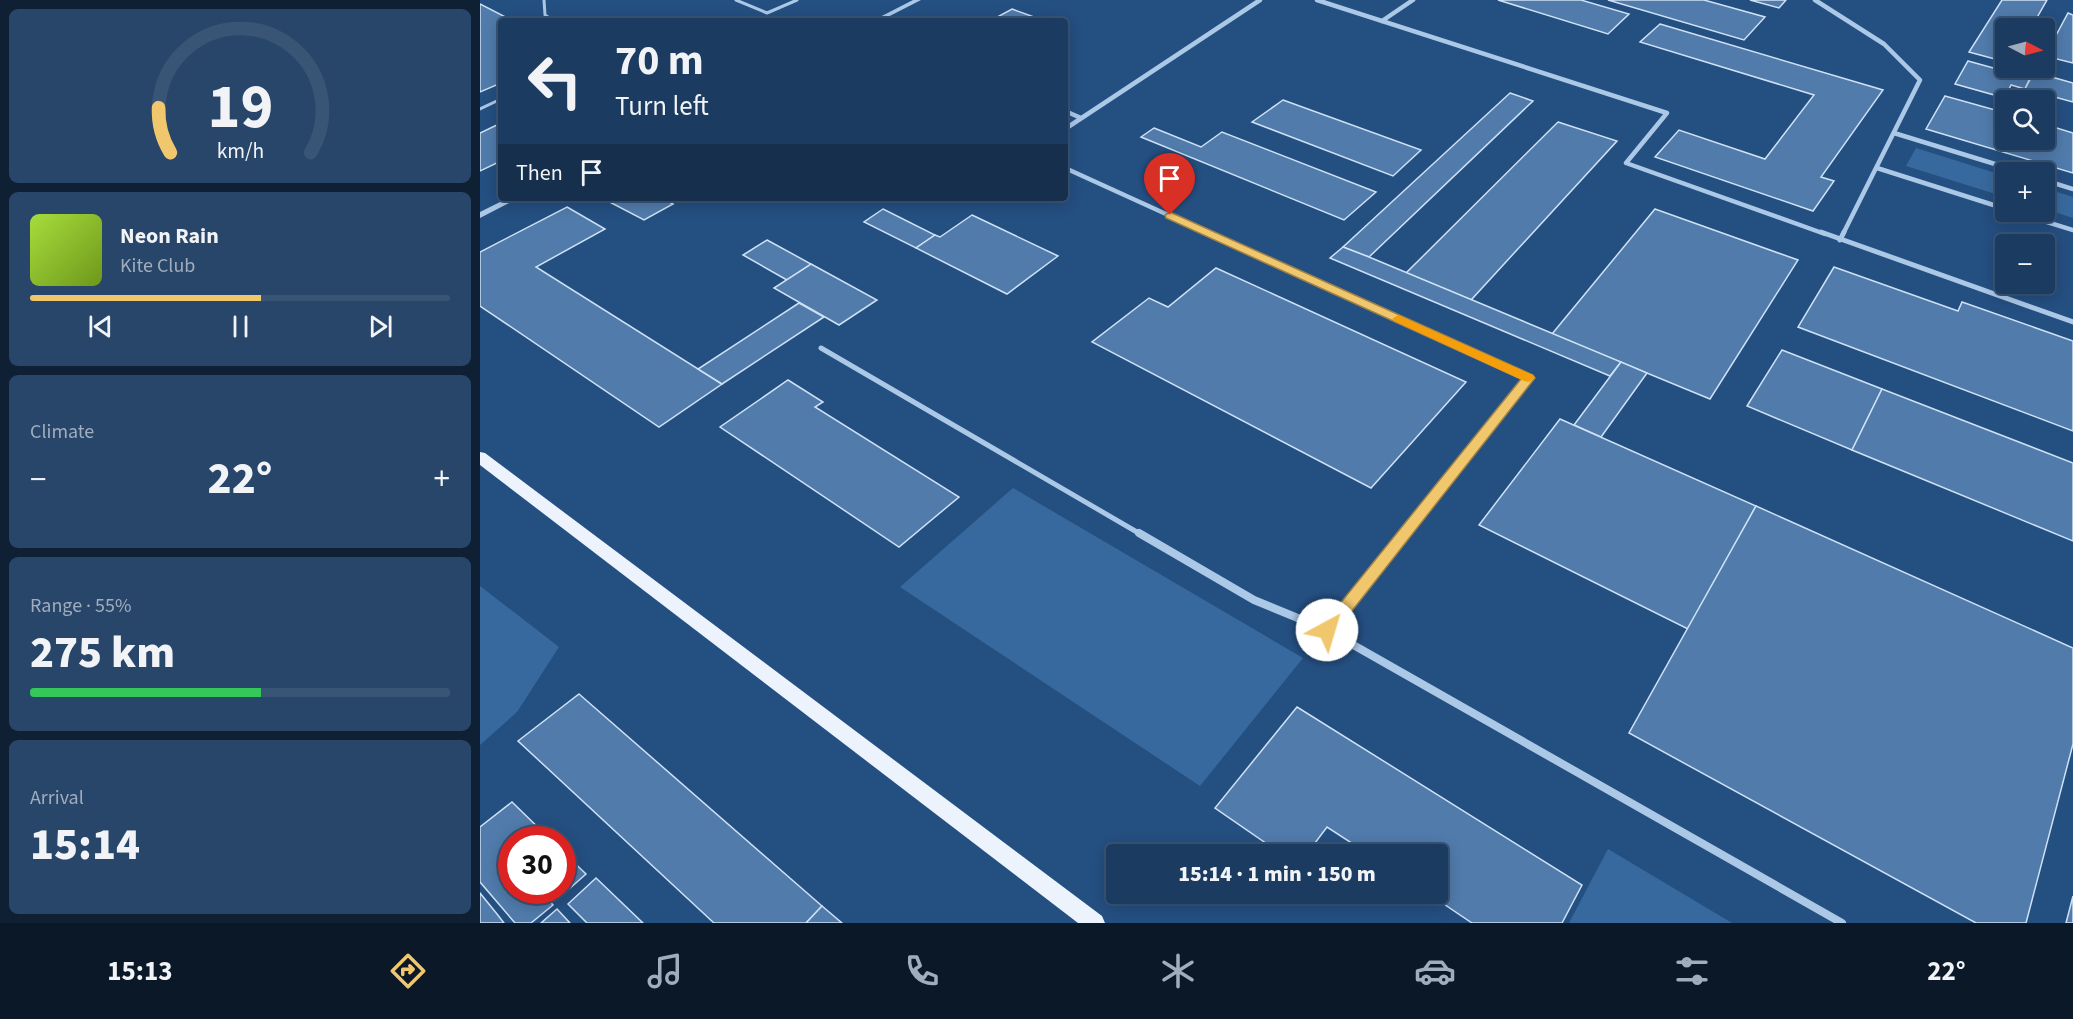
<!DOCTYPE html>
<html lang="en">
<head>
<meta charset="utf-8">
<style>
  :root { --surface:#1b3b61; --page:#28466a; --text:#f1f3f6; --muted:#a0adbd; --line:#395576; --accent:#f1c76e }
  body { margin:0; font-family:"Source Sans 3",sans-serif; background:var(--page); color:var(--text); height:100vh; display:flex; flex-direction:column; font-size:22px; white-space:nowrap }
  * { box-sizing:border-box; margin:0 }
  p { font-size:20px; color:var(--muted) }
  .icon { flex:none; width:33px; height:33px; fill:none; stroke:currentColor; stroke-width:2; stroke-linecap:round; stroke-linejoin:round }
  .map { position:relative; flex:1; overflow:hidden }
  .panel { display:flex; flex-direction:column; gap:9px; padding:9px; background:#0f2035; width:480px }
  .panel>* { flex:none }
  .banner { position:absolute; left:18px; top:18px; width:570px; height:183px; border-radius:6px; box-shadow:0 3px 15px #0003,0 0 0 2px var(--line); background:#1b3b61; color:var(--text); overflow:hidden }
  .needle { width:39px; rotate:96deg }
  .fabs { position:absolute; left:1515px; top:18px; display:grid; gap:12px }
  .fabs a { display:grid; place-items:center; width:60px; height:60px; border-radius:6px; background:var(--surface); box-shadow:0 3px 15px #0003,0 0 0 2px var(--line); font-size:30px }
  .speed { position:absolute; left:18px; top:826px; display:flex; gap:12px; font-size:30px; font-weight:700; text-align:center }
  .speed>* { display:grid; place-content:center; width:78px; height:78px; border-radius:50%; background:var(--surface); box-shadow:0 3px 15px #0003,0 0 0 2px var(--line); line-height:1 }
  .speed .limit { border:9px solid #d22; background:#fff; color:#111 }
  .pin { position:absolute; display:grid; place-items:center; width:51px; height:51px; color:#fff; margin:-62px -26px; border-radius:50% 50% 50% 0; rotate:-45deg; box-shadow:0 0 6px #0007 }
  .pin .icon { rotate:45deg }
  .me { position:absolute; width:66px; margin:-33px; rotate:39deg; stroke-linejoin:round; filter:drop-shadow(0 0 4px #0008) }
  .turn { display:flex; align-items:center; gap:21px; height:126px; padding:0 18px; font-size:27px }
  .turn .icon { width:78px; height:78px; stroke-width:2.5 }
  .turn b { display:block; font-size:42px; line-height:51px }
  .then { display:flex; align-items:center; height:57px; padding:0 18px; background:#0003; gap:12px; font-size:22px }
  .big { font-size:45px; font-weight:800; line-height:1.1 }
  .panel .card { flex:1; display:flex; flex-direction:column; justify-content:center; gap:9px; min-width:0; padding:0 21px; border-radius:9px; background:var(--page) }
  .panel .dial { align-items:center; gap:0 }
  .dial svg { height:156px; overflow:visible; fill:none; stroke:var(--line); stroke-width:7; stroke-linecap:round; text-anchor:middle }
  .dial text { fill:var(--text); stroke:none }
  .song { display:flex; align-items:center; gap:18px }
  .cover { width:72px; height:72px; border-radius:9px; background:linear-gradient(135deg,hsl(80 70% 55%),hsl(80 70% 35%)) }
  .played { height:6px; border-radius:3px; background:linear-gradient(90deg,var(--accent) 55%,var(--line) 55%) }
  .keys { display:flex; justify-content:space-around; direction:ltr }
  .heat { display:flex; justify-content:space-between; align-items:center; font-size:33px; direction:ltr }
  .charge { height:9px; border-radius:4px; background:linear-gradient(90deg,#34c759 55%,var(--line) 0) }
  .trip { position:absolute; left:626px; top:844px; width:342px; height:60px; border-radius:6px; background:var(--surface); box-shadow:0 3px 15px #0003,0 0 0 2px var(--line); font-weight:800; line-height:60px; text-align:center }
  .dock { display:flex; height:96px; justify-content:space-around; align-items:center; background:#0b1827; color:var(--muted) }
  .dock .icon { width:42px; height:42px }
  .dock .selected { color:var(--accent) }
  .dock b { font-size:27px; color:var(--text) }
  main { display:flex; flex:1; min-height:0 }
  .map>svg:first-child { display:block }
  .green { fill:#38699e }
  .building { fill:#507bab; stroke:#cee1f5; stroke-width:1.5 }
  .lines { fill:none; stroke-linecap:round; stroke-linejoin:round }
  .service { stroke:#abc8e7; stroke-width:3 }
  .minor-far2 { stroke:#abc8e7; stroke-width:4.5 }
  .minor-far1 { stroke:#abc8e7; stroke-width:5 }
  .minor { stroke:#abc8e7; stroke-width:8 }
  .tertiary { fill:#abc8e7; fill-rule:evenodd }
  .primary { fill:#ecf3fd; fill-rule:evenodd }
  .route { fill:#f1c76e; stroke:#9d8148; stroke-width:1.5 }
  .slow { fill:#f59e0b }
</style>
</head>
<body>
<main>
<section class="panel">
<div class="card dial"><svg viewBox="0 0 100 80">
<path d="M14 69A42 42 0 1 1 86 69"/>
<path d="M14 69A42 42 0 0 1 8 46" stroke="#f1c76e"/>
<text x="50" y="56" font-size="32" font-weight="700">19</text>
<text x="50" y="72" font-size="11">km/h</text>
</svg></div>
<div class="card">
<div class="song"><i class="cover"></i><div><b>Neon Rain</b><p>Kite Club</p></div></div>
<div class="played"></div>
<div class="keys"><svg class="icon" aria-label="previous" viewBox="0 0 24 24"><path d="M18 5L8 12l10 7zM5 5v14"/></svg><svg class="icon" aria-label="pause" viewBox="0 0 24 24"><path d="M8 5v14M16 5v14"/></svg><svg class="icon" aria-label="next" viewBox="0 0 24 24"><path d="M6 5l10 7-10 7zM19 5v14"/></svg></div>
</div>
<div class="card"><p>Climate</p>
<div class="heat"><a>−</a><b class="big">22°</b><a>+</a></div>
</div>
<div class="card"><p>Range · 55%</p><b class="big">275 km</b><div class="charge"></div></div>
<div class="card"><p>Arrival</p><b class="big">15:14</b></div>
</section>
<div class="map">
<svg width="1593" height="923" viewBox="0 0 1593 923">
  <rect width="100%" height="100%" fill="#244f81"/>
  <g class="green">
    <path d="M1436 148 1525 176V197L1426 166Z"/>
    <path d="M1565 188 1593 197V218L1565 209Z"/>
    <path d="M533 488 823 658 720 786 420 587Z"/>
    <path d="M0 586 79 647 37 712 0 745Z"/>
    <path d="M1128 849 1252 923H1089Z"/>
  </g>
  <g class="building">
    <path d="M1018 0H1101L1149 14 1128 34Z"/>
    <path d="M1128 0H1224L1285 17 1264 40Z"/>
    <path d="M1270 0H1306L1299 8Z"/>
    <path d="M1522 0H1567L1551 28H1526V62L1489 52Z"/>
    <path d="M0 4 33 21H21V83L0 92Z"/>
    <path d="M532 9 565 21H510Z"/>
    <path d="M1588 13 1593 15V63L1565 56Z"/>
    <path d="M1180 24 1403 90 1341 177 1354 181 1333 211 1175 157 1199 130 1285 159 1334 95 1160 42Z"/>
    <path d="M1488 61 1550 78 1545 89 1531 85 1525 98 1475 84Z"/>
    <path d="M1554 72 1593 83V102L1545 89Z"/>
    <path d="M1030 93 1053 101 889 257 863 247Z"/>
    <path d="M1465 96 1526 113V140H1564V124L1593 133V173L1446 129Z"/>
    <path d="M803 100 941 150 913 176 772 122Z"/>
    <path d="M1078 122 1137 141 991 300 926 273Z"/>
    <path d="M21 123V161L0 171V133Z"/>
    <path d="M674 128 721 147 742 132 896 192 864 220 661 137Z"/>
    <path d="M122 198H182L193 204 164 220Z"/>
    <path d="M87 207 125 229 56 267 242 384 179 427 0 306V252Z"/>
    <path d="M403 209 455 235 436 248 384 222Z"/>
    <path d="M1175 209 1318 260 1230 399 1072 334Z"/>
    <path d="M492 215 578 256 527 294 436 248 455 235 460 237Z"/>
    <path d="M287 240 331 264 307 280 263 255Z"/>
    <path d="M863 247 889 257 1141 362 1130 376 850 258Z"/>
    <path d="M331 264 397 300 359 325 294 288Z"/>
    <path d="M1354 267 1478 311 1482 302 1593 341V431L1318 327Z"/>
    <path d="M736 268 986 382 891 488 612 342 669 298 688 307Z"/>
    <path d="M319 303 344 317 242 384 218 369Z"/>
    <path d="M1302 350 1402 389 1372 450 1267 406Z"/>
    <path d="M1141 362 1167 373 1121 437 1094 425Z"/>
    <path d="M308 380 343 402 335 407 479 497 419 547 240 427Z"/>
    <path d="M1402 389 1593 463V541L1372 450Z"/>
    <path d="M1080 419 1276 506 1208 629 999 525Z"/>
    <path d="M1276 506 1593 648V744L1546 923H1496L1149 733Z"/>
    <path d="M99 694 342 906 326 923H234L38 741Z"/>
    <path d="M817 707 1102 885 1082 923H992L949 894H957V855H890L847 827 826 855H803L735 808Z"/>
    <path d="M32 802 71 840H32V855L29 857 32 860V891H60L73 905 51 923H35L0 882V827Z"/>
    <path d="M82 851 106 874 79 898 72 891H82Z"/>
    <path d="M116 878 163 923H107L88 904Z"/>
    <path d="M0 893 17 914 24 923H0Z"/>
    <path d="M1593 896V923H1586Z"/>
    <path d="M342 906 362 923H326Z"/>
    <path d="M77 909 90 923H61Z"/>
  </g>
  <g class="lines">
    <g class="service">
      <path d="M64 0 65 15 74 21"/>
      <path d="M256 0 287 13 317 0"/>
      <path d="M0 109 21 99"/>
    </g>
    <g class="minor-far2">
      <path d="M837 0 1187 113 1146 163 1345 234"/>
      <path d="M1335 0 1404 44 1440 80 1363 234"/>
      <path d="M902 21 933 0"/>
      <path d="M585 111 601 118"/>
      <path d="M585 129 780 0"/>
      <path d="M1414 133 1541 172"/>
      <path d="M585 168 730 234"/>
      <path d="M1397 168 1526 209"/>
      <path d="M1564 180 1593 189"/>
      <path d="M1535 212 1593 230"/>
    </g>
    <g class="minor-far1">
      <path d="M727 232 1049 378 923 535"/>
      <path d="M1341 232 1593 322"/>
      <path d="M1360 240 1364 232"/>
      <path d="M341 348 662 535"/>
    </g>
    <g class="minor">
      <path d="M659 533 774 600 847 630"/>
      <path d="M924 533 847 630 1362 923"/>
    </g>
    <g class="tertiary">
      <path d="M433 0H441L400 21H392Z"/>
      <path d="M28 198H39L0 218V212Z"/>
    </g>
    <path class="primary" d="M0 452 5 453 622 916 625 923H598L0 465Z"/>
  </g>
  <path class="route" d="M690 212 1053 375 1055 378 853 635 847 637 842 635 839 630 842 626 1041 379 686 218 685 215Z"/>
  <path class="slow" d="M918 315 1053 375 1055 378 1049 382 1044 381 914 321 912 319Z"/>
</svg>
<div class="fabs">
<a><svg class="needle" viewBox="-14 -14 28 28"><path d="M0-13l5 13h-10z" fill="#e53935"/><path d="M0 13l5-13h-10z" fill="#a0adbd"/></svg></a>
<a><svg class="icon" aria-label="search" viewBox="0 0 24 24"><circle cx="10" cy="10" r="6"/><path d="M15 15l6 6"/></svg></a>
<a>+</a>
<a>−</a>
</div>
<div class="speed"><div class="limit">30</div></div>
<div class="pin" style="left:690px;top:215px;background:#d93025"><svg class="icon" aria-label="arrive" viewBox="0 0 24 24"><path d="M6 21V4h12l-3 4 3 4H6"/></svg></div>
<svg class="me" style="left:847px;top:630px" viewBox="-20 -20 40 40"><circle r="19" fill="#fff"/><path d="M0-13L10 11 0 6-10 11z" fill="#f1c76e"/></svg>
<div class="trip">15:14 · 1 min · 150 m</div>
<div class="banner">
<div class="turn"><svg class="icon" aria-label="left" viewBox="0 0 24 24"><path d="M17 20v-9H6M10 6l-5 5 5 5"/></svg><div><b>70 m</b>Turn left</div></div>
<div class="then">Then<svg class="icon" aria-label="arrive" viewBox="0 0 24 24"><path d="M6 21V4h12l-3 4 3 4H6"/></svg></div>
</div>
</div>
</main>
<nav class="dock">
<b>15:13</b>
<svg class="icon selected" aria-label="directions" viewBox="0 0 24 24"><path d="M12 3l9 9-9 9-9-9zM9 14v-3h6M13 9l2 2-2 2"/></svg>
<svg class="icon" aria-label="music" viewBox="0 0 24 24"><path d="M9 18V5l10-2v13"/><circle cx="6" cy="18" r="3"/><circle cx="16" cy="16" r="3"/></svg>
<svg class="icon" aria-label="phone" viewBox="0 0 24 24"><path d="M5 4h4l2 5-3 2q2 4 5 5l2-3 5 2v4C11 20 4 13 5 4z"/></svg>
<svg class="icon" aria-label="climate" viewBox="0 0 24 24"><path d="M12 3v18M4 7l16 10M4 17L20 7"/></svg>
<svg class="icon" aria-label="car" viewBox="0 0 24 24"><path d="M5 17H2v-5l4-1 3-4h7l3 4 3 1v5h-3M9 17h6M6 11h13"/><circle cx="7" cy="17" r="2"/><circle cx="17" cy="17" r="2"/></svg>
<svg class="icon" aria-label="filters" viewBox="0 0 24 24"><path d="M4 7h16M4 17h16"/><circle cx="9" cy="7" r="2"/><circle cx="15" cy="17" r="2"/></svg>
<b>22°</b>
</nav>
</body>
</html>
